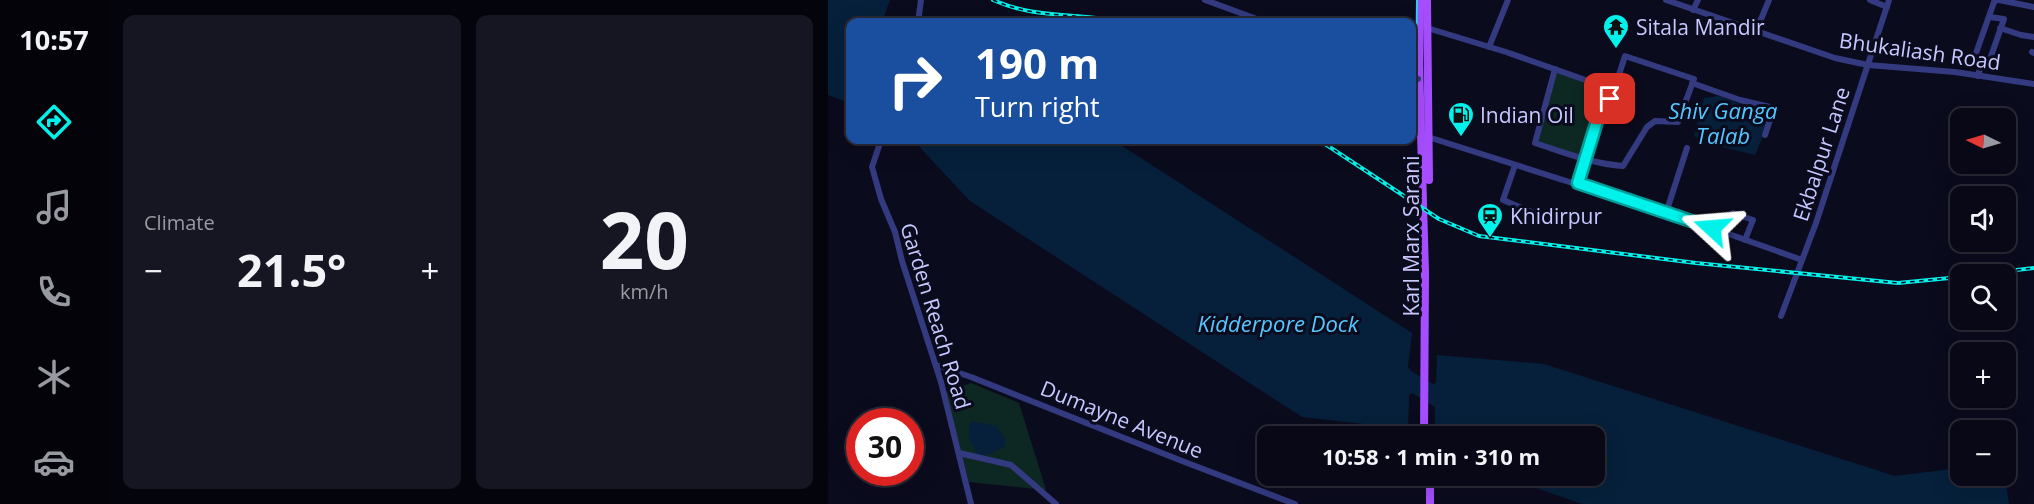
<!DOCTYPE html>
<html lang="en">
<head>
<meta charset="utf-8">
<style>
  :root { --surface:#080816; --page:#161623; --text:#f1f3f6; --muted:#989aa1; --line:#292935; --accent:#00f2eb }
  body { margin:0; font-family:"Open Sans",sans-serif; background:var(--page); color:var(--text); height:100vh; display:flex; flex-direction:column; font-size:22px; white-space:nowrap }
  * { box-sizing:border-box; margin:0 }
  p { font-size:20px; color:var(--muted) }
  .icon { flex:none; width:33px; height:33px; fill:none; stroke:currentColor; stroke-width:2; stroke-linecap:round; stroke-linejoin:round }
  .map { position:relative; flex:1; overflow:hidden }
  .sheet { display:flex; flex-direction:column; gap:15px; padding:15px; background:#04040c; width:720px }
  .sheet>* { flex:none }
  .guide { position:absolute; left:18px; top:18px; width:570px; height:126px; border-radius:12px; box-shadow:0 6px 24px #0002,0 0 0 2px var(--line); background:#1a4fa0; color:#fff; overflow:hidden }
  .needle { width:39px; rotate:275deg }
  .fabs { position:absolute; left:1122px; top:108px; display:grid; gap:12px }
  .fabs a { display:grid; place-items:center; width:66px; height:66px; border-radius:12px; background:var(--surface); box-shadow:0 6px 24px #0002,0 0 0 2px var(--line); font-size:30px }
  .speed { position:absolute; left:18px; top:408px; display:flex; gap:12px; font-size:30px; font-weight:700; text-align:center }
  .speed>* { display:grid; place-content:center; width:78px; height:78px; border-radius:50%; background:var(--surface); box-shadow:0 6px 24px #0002,0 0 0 2px var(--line); line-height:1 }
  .speed .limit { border:9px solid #d22; background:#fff; color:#111 }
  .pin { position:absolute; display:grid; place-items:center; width:51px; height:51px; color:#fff; margin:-26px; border-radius:12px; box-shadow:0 3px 9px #0006 }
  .me { position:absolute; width:66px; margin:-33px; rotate:289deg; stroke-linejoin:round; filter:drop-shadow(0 0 4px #0008) }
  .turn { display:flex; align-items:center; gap:21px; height:126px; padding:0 30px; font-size:27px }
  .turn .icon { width:78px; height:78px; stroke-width:2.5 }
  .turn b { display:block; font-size:42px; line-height:51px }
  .big { font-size:45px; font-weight:700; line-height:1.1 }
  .sheet .widget { flex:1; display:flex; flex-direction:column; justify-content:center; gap:9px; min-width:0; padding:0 21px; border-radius:12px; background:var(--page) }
  .sheet .dial { align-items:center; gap:0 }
  .dial b { font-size:78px; line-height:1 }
  .heat { display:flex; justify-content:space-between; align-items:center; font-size:33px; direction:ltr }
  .sheet .tiles { flex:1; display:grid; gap:15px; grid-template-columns:repeat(2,1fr) }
  .trip { position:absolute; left:429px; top:426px; width:348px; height:60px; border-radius:12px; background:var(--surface); box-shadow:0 6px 24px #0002,0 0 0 2px var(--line); font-weight:700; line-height:60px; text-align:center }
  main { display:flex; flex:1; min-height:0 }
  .tabs { display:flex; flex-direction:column; width:108px; justify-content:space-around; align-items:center; background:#030309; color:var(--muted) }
  .tabs .icon { width:42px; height:42px }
  .tabs .current { color:var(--accent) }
  .tabs b { font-size:27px; color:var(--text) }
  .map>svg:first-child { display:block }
  .green { fill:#0d2823 }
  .water { fill:#06203b }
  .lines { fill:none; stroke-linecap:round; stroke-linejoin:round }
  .minor { stroke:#333a7f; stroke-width:6 }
  .major { stroke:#a64eff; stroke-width:8 }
  .tram { stroke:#00f2eb; stroke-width:1.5 }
  .rail-casing { stroke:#00f2eb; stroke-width:4 }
  .rail { stroke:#0b0b1e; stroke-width:1.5; stroke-dasharray:4.5; stroke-linecap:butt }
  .minor-bridge { stroke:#333a7f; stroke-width:6 }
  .route-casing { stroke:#009d99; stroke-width:15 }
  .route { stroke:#00f2eb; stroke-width:10 }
  .labels { text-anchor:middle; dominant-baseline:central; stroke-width:6; stroke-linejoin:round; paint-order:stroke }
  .poi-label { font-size:21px; fill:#c7c8ff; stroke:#0b0b1e; text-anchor:start }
  .street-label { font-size:21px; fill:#c7c8ff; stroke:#0b0b1e }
  .water-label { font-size:22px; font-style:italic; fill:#55c7ff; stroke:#0b0b1e }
</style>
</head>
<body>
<main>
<nav class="tabs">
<b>10:57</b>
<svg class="icon current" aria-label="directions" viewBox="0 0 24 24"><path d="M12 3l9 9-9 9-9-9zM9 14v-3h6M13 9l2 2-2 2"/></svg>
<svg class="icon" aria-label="music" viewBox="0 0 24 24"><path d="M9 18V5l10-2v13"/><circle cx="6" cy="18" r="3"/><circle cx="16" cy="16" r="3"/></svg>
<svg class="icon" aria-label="phone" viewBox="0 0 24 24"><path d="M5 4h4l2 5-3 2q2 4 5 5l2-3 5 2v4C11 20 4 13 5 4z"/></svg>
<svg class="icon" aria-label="climate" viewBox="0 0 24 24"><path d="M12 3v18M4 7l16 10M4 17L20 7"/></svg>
<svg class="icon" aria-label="car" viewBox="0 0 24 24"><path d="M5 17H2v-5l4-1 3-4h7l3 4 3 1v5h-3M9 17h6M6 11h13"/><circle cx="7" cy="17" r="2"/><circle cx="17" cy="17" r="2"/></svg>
</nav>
<section class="sheet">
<div class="tiles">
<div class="widget"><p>Climate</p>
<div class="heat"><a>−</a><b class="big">21.5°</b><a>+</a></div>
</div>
<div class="widget dial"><b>20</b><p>km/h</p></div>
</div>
</section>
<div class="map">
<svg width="1206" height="504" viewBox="0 0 1206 504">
  <rect width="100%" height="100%" fill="#0b0b1e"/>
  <g class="green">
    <path d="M728 71 782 91 769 114 755 157 709 143Z"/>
    <path d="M143 383 191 403 218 490 141 482 118 392Z"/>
  </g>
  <g class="water">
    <path d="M0 0H62L54 22H22V103L0 95Z"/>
    <path d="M891 96 909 103 931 108 938 112V129L927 155 878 143 866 136 876 98Z"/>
    <path d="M85 140H285L584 333 580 367 583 371 605 384 608 383 609 355 716 364 1067 476 1132 468V476H1177L1181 504H754L674 476H766V436H607V407L584 393 581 395 580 429 474 417 142 201Z"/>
    <path d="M143 421 168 426 178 440 176 447 159 455H150C141 439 138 439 143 421Z"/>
  </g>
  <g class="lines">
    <g class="minor">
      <path d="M377 0 437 22"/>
      <path d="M838 0 1007 58 1040 65 1127 72 1206 84"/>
      <path d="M1042 0 1059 7"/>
      <path d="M1171 0 1206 7"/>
      <path d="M865 10 870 0"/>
      <path d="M90 22 93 0"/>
      <path d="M596 27 678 52 786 90"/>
      <path d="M1172 28 1193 35 1206 37"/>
      <path d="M928 31 941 0"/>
      <path d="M661 47 680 0"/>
      <path d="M1204 52 1206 53"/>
      <path d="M1154 60 1161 62 1176 19 1162 17"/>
      <path d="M727 69 707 143C735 152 765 164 795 166L819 127 827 121 850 122 866 79 797 56 786 90 769 121 750 184"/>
      <path d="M1150 76 1154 60 1147 56 1166 2 1169 0"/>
      <path d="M864 83 912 100 946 108 937 135"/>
      <path d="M600 137 867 222 974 260"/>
      <path d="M53 140 44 167 53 199 67 232 74 261 113 382 143 504"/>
      <path d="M687 165 675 200 706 213"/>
      <path d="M838 213 859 148"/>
      <path d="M905 213 925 220 917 240"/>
      <path d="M953 316 988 223 1061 0"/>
      <path d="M108 365 143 377 354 461 467 504"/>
      <path d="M131 453 183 465 228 504"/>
    </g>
    <g class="major">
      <path d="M592 0 591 63 597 273 596 436"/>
      <path d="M599 0 601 180"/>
      <path d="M602 504V476"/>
    </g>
    <path class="tram" d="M584 109 588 95 589 0"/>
    <defs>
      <g id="rail">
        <path d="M165 0C211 20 248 12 294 22"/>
        <path d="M491 140 611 219 651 236 868 263 1070 283 1132 277"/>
        <path d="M1153 274 1206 268"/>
      </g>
    </defs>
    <use href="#rail" class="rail-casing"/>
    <use href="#rail" class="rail"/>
    <path class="minor-bridge" d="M584 76 590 79"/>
  </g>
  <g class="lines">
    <defs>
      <path id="route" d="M782 99 769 121 750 183 884 228"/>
    </defs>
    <use href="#route" class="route-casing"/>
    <use href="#route" class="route"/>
  </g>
  <defs>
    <symbol id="temple-pin" viewBox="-11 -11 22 30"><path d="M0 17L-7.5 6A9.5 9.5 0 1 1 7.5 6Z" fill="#00f2eb" stroke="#0b0b1e"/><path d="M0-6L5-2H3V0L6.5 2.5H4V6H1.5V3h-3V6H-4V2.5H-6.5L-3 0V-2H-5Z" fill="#111"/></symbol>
    <symbol id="fuel-pin" viewBox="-11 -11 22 30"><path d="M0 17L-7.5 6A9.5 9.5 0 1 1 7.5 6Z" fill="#00f2eb" stroke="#0b0b1e"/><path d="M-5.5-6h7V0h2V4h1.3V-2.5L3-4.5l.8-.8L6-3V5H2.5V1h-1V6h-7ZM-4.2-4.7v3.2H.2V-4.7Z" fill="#111"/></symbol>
    <symbol id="station-pin" viewBox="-11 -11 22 30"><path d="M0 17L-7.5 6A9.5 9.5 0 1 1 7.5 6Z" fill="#00f2eb" stroke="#0b0b1e"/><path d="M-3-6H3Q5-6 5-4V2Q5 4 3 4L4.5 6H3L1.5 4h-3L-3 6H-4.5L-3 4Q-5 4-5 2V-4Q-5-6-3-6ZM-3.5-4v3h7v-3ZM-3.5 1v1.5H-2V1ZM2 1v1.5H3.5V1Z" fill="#111"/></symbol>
  </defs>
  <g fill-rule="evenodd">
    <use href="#temple-pin" x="773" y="12" width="30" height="40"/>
    <use href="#fuel-pin" x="618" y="100" width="30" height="40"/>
    <use href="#station-pin" x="647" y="201" width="30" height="40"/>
  </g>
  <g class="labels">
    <g class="poi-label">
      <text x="808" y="27">Sitala Mandir</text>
      <text x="652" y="115">Indian Oil</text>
      <text x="682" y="216">Khidirpur</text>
    </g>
    <g class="street-label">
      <text transform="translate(1092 51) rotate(8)">Bhukaliash Road</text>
      <text transform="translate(993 154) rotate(-72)">Ekbalpur Lane</text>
      <text transform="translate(583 236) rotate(-90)">Karl Marx Sarani</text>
      <text transform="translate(108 316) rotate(73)">Garden Reach Road</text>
      <text transform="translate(294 419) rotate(22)">Dumayne Avenue</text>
    </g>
    <g class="water-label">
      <text x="895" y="110">Shiv Ganga<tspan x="895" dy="25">Talab</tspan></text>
      <text x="450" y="323">Kidderpore Dock</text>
    </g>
  </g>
</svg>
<div class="fabs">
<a><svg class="needle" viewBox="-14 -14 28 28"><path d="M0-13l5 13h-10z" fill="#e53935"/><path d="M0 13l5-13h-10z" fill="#989aa1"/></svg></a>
<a><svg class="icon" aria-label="sound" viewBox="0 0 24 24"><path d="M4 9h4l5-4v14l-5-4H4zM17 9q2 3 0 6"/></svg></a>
<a><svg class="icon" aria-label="search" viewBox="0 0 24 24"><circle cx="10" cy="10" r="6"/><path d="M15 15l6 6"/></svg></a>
<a>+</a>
<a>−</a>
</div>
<div class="speed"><div class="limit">30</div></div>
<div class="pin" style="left:782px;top:99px;background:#d93025"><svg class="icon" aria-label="arrive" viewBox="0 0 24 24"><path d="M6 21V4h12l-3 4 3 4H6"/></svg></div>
<svg class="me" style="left:884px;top:228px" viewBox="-20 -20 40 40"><path d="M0-17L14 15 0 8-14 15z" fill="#00f2eb" stroke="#fff" stroke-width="4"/></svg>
<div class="trip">10:58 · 1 min · 310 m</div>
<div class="guide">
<div class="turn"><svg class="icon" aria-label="right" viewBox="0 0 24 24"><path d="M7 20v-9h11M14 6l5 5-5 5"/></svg><div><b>190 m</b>Turn right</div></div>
</div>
</div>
</main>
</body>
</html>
